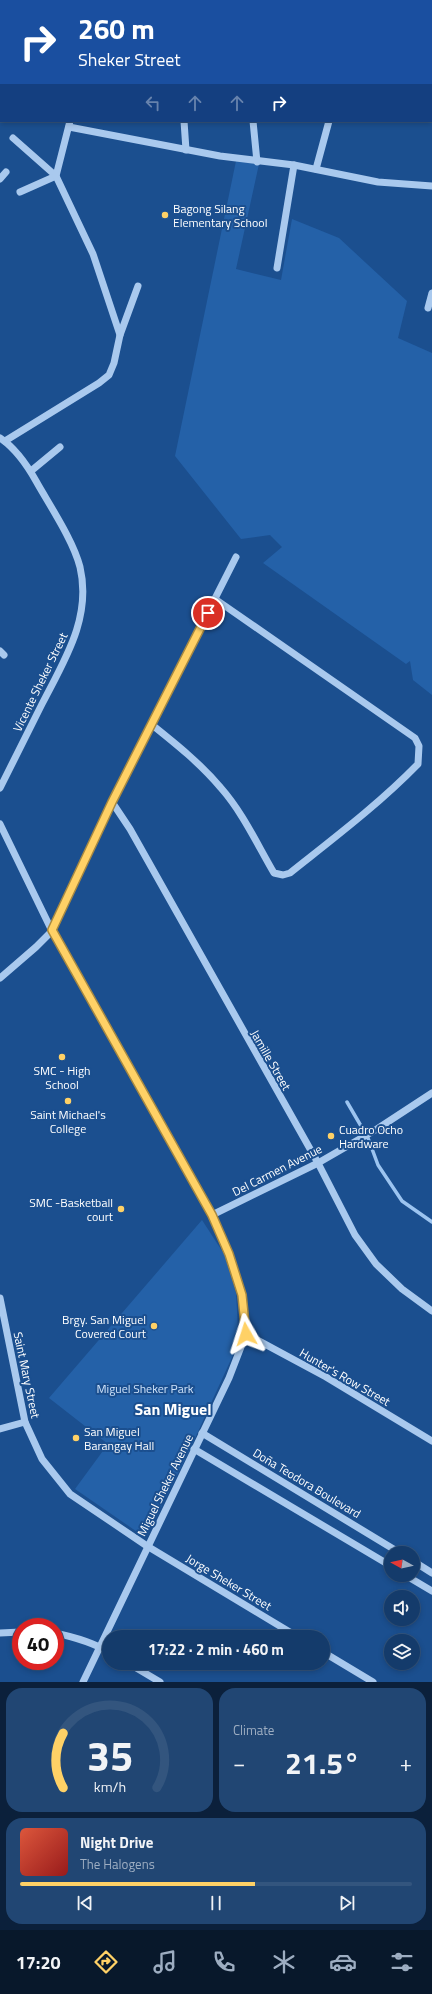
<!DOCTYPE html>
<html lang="en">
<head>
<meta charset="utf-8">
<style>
  :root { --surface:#143b6b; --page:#214673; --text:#f1f3f6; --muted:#9dadc1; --line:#33557e; --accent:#ffd166 }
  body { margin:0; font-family:"Titillium Web",sans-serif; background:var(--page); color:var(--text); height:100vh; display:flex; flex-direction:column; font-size:15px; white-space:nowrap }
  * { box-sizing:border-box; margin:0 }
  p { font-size:13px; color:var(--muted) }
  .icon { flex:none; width:22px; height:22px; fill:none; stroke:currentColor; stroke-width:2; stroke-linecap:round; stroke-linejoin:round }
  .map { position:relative; height:1682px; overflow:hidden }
  .side { display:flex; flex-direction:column; gap:6px; padding:6px; background:#0b203b; flex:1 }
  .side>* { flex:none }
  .hud { position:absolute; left:0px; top:0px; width:432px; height:122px; box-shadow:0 2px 6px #0003,0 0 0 1px var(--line); background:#1a4fa0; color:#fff; overflow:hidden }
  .needle { width:26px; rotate:278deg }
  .buttons { position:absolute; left:384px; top:1546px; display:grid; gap:8px }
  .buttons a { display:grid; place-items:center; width:36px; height:36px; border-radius:50%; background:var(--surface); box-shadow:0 2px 6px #0003,0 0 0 1px var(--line); font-size:20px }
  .speed { position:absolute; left:12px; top:1618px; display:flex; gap:8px; font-size:20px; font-weight:700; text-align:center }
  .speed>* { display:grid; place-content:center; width:52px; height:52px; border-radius:50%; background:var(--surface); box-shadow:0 2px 6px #0003,0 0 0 1px var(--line); line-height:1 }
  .speed .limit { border:6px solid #d22; background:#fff; color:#111 }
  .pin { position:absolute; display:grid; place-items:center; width:34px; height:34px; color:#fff; margin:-17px; border:2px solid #fff; border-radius:50%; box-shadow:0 1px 4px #0007 }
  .me { position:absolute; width:44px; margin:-22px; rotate:354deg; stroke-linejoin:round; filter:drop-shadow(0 0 3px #0008) }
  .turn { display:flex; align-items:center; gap:14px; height:84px; padding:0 12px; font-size:18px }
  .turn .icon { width:52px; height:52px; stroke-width:2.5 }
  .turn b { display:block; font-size:28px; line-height:34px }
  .lanes { display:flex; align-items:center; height:38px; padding:0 12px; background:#0003; justify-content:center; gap:20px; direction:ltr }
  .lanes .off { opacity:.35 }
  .big { font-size:30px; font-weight:700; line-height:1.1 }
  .side .tile { flex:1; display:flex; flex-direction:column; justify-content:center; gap:6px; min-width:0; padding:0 14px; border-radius:16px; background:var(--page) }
  .side .dial { align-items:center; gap:0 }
  .dial svg { height:104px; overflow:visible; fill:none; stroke:var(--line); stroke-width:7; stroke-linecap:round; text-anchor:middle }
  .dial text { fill:var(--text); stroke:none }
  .song { display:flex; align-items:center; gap:12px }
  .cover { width:48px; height:48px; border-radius:6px; background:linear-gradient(135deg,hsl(10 70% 55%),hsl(0 70% 35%)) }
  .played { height:4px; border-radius:2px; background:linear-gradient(90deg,var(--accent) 60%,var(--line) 60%) }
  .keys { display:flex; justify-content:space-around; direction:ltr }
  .heat { display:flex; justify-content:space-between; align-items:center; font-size:22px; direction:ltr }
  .side .tiles { flex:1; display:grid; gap:6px; grid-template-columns:1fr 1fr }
  .tile:last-child { grid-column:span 2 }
  .trip { position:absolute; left:102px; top:1630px; width:228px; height:40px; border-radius:20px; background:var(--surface); box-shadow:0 2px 6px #0003,0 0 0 1px var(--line); font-weight:700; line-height:40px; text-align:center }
  .tab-bar { display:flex; height:64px; justify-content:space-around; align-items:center; background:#08182b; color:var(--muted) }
  .tab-bar .icon { width:28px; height:28px }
  .tab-bar .on { color:var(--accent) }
  .tab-bar b { font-size:18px; color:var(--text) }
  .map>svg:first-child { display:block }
  .green { fill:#2461a8 }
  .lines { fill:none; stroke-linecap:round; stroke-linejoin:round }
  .stream { stroke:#9cc4f0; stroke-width:3.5 }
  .minor { stroke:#a9c9ee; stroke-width:7 }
  .route-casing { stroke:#a68842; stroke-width:10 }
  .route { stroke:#ffd166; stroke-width:7 }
  .poi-dot { fill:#ffd166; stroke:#1b4f8f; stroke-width:1.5 }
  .labels { text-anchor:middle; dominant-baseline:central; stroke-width:4; stroke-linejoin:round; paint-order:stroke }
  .poi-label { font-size:12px; fill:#fff; stroke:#1b4f8f; text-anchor:start }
  .street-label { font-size:12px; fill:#fff; stroke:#1b4f8f }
  .park-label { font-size:12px; fill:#cfe3fa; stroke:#1b4f8f }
  .district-label { font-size:16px; font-weight:bold; fill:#fff; stroke:#1b4f8f }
</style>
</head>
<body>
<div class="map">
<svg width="432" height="1682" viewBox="0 0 432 1682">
  <rect width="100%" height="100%" fill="#1b4f8f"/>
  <g class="green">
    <path d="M236 161 259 164 236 269 281 280 292 219 339 238 407 301 398 338 432 353V695L413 680 410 661 406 664 263 563 282 547 270 535 241 539 175 456Z"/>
    <path d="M202 1220 224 1254 236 1293 238 1329 233 1355 191 1447 146 1538 75 1489 108 1444 49 1398Z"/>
  </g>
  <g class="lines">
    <path class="stream" d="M347 1102 368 1138 378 1165 402 1201 432 1222"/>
    <g class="minor">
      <path d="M84 0V1"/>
      <path d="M169 0V1"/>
      <path d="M239 0V1"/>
      <path d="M273 0 277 1"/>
      <path d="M117 1 120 0"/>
      <path d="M306 1V0"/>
      <path d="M374 1 375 0"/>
      <path d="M431 70H432"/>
      <path d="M184 121 186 150"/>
      <path d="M253 121 257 162"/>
      <path d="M69 127 220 156 294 165 378 182 432 186"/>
      <path d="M13 138 56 176 20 192"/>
      <path d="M316 169 329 121"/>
      <path d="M0 179 6 172"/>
      <path d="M277 268 294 165"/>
      <path d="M428 308 432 293"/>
      <path d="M120 335 138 286"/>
      <path d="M0 438C15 448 27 465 36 481 50 506 73 540 80 567 92 618 64 661 42 704 28 732 14 760 0 788"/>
      <path d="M5 441 99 383 109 375 114 363 120 335 93 254 56 176 70 121"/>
      <path d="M31 471 60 447"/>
      <path d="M0 651 4 655"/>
      <path d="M151 724C176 744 201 764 221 788 243 813 257 844 274 873L283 875 290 873C334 838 379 804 418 764L419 746 415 738 215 599"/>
      <path d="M112 802 130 829 318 1163 355 1235 376 1264 402 1289 432 1311"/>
      <path d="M0 824 52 931 212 1215 229 1254 242 1295 246 1334 229 1378 83 1682"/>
      <path d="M0 978 36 947 52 931 112 802 236 557"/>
      <path d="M212 1215 318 1163 377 1129 432 1093"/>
      <path d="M0 1298 25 1422 42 1459 70 1494 147 1546 298 1637"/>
      <path d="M246 1334 326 1377 432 1441"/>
      <path d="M0 1429 25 1422"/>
      <path d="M202 1433 400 1553"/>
      <path d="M194 1449 391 1566"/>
      <path d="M413 1561 432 1573"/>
      <path d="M405 1575 432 1591"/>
      <path d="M0 1633 21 1632"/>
      <path d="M55 1633C74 1637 92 1642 109 1652"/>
      <path d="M323 1652 373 1682"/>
      <path d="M128 1663 160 1682"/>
    </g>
  </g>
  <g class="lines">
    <defs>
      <path id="route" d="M208 613 112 802 52 930 212 1215 229 1254 242 1295 246 1334"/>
    </defs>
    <use href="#route" class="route-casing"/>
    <use href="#route" class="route"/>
  </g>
  <g class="poi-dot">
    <circle cx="165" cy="215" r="4"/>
    <circle cx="62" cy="1057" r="4"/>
    <circle cx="68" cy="1101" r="4"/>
    <circle cx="331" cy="1136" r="4"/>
    <circle cx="121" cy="1209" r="4"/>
    <circle cx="154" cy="1326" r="4"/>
    <circle cx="76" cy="1438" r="4"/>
  </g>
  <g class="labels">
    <g class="poi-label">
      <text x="173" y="208">Bagong Silang<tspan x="173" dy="14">Elementary School</tspan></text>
      <text x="62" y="1070" text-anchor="middle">SMC - High<tspan x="62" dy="14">School</tspan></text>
      <text x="68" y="1114" text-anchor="middle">Saint Michael's<tspan x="68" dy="14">College</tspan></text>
      <text x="339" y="1129">Cuadro Ocho<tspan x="339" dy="14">Hardware</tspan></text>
      <text x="113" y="1202" text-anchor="end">SMC -Basketball<tspan x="113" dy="14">court</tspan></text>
      <text x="146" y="1319" text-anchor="end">Brgy. San Miguel<tspan x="146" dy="14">Covered Court</tspan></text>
      <text x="84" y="1431">San Miguel<tspan x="84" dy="14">Barangay Hall</tspan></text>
    </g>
    <g class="street-label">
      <text transform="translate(40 682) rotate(-64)">Vicente Sheker Street</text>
      <text transform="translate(271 1060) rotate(60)">Jamille Street</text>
      <text transform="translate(277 1170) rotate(-27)">Del Carmen Avenue</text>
      <text transform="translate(27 1375) rotate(78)">Saint Mary Street</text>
      <text transform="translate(345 1377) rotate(30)">Hunter's Row Street</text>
      <text transform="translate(307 1483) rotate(31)">Doña Teodora Boulevard</text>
      <text transform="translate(165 1485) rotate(-64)">Miguel Sheker Avenue</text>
      <text transform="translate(229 1582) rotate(31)">Jorge Sheker Street</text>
    </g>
    <g class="park-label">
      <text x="145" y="1388">Miguel Sheker Park</text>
    </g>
    <g class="district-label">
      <text x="173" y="1409">San Miguel</text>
    </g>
  </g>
</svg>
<div class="buttons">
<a><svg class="needle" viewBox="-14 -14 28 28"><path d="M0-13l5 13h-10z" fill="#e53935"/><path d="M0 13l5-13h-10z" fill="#9dadc1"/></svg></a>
<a><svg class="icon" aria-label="sound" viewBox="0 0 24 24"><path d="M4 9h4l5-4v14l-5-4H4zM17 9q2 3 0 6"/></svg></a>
<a><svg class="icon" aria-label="layers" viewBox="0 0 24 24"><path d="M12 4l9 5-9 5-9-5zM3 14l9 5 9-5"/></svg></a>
</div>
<div class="speed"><div class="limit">40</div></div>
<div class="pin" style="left:208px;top:613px;background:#d93025"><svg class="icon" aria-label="arrive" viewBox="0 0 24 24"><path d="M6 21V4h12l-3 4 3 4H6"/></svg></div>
<svg class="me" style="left:246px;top:1334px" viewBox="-20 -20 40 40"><path d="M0-17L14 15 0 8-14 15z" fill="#ffd166" stroke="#fff" stroke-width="4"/></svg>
<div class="trip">17:22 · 2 min · 460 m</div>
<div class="hud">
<div class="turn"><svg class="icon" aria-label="right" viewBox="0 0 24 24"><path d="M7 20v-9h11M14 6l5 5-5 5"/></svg><div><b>260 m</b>Sheker Street</div></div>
<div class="lanes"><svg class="icon off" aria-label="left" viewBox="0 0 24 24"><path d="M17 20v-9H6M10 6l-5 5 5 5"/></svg><svg class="icon off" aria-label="ahead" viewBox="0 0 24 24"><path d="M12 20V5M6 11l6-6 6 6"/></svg><svg class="icon off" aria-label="ahead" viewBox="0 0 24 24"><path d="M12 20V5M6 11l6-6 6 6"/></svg><svg class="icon" aria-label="right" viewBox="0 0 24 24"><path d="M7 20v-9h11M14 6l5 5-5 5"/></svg></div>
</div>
</div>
<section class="side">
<div class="tiles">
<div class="tile dial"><svg viewBox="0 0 100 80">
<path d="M14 69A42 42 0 1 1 86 69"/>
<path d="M14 69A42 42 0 0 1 14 27" stroke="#ffd166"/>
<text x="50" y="56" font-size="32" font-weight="700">35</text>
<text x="50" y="72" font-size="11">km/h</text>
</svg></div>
<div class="tile"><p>Climate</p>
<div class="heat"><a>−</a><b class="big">21.5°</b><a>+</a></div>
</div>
<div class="tile">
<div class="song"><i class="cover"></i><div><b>Night Drive</b><p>The Halogens</p></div></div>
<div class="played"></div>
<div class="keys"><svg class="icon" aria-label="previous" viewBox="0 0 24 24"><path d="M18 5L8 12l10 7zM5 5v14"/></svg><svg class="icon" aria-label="pause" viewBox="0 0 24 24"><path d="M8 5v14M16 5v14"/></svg><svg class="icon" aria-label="next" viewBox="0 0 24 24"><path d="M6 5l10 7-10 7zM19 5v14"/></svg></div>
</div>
</div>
</section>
<nav class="tab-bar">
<b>17:20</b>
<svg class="icon on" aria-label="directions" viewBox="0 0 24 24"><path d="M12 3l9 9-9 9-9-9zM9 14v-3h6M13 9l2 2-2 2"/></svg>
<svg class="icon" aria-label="music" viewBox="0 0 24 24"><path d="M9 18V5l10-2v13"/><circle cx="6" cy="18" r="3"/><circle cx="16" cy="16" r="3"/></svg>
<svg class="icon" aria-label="phone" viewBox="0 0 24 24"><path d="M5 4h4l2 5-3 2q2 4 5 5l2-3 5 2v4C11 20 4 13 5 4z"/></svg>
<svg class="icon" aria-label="climate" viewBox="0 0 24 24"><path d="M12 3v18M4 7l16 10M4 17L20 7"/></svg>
<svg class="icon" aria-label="car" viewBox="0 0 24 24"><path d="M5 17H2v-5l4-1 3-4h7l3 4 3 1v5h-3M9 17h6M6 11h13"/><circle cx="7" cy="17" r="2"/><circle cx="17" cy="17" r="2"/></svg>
<svg class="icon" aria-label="filters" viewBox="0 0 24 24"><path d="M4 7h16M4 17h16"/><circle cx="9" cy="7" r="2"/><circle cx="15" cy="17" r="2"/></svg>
</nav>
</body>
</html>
